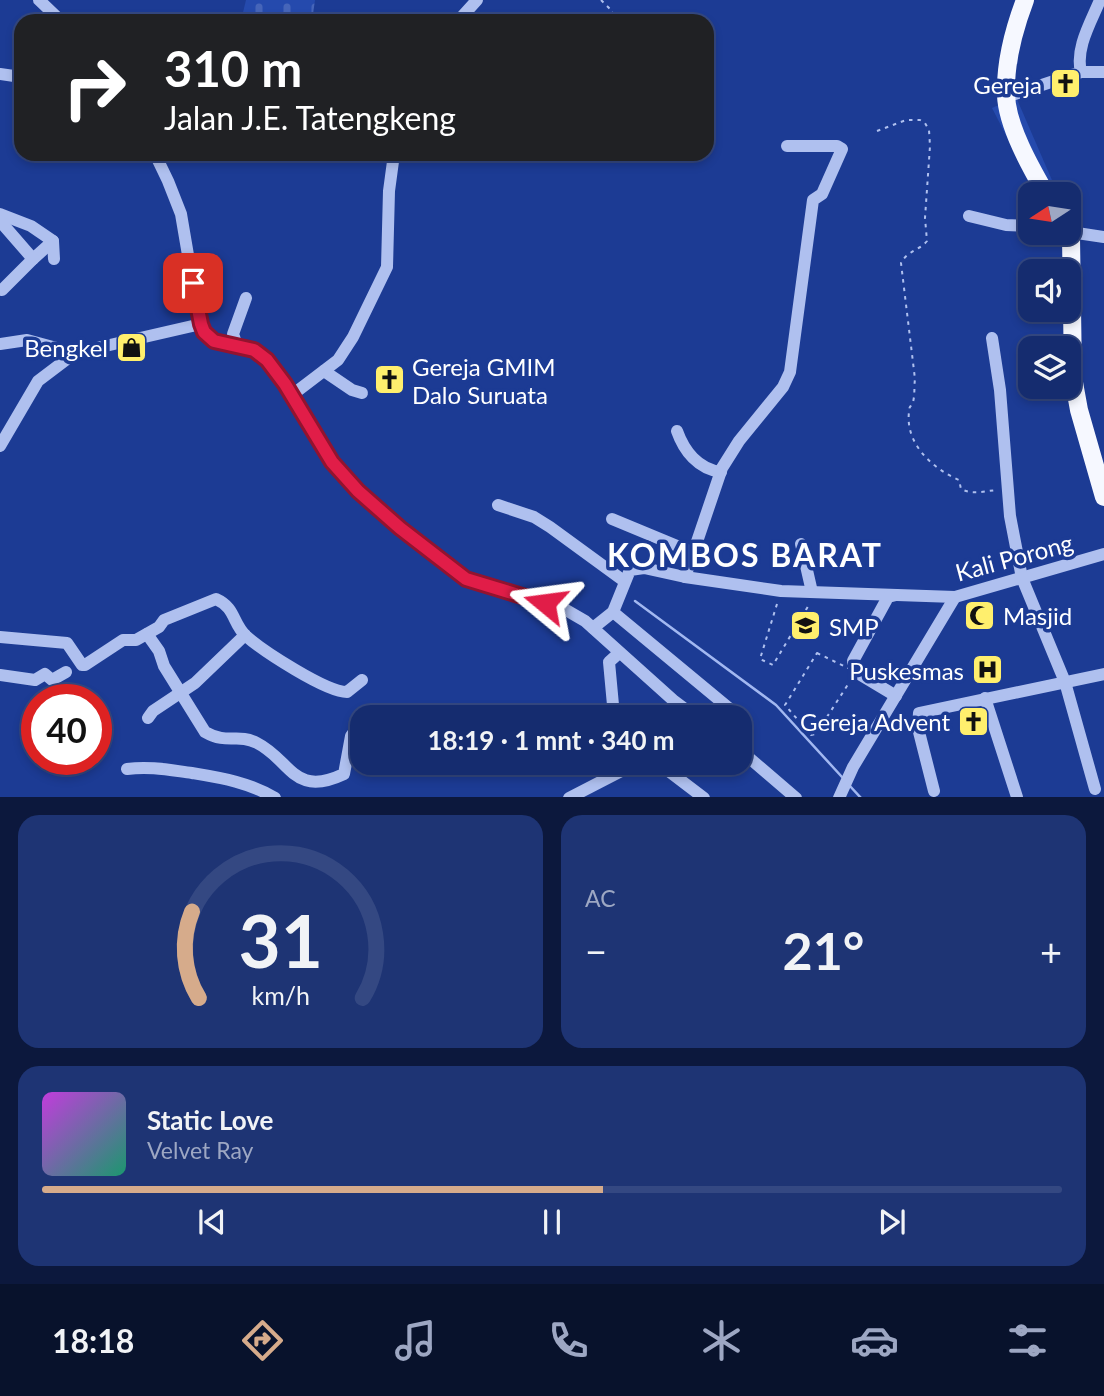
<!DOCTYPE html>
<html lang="id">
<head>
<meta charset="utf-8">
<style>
  :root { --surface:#152c6f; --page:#1e3474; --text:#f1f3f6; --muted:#9da7c3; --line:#344882; --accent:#d6ab8b }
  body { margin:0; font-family:Lato,sans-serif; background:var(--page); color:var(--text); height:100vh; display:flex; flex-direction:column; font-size:26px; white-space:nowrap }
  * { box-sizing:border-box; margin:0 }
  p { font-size:23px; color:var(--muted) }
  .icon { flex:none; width:38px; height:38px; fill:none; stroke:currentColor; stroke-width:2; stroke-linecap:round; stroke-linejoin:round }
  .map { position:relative; height:797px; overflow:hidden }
  .panel { display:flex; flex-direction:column; gap:18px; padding:18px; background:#0c183d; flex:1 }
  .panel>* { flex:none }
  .hud { position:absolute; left:14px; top:14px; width:700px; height:147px; border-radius:21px; box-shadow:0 4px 10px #0003,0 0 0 2px var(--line); background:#202124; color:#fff; overflow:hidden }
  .needle { width:46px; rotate:258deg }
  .controls { position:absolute; left:1018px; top:182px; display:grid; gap:14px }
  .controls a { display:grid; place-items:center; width:63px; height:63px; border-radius:14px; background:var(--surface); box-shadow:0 4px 10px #0003,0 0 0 2px var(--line); font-size:35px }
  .speed { position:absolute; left:21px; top:684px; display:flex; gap:14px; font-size:35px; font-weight:700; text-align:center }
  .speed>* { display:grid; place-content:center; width:91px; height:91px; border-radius:50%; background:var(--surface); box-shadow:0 4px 10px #0003,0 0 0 2px var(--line); line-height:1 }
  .speed .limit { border:10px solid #d22; background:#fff; color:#111 }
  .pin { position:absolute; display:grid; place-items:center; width:60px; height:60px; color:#fff; margin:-30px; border-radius:14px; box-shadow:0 4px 10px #0006 }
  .me { position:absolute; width:77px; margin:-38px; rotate:286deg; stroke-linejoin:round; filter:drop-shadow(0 0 5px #0008) }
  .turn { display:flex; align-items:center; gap:24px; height:147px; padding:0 35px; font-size:32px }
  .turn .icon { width:91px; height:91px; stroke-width:2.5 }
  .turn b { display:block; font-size:49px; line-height:60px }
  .big { font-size:52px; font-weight:700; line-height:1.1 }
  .panel .card { flex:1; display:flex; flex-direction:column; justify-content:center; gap:10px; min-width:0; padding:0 24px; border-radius:21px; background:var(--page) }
  .panel .dial { align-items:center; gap:0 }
  .dial svg { height:182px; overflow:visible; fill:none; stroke:var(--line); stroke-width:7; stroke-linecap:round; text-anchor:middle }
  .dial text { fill:var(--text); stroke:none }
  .song { display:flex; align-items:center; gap:21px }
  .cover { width:84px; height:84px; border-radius:10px; background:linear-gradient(135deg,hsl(290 70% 55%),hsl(160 70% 35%)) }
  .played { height:7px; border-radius:4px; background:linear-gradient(90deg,var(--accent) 55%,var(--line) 55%) }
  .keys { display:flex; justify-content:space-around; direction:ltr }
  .heat { display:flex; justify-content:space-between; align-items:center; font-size:38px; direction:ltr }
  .panel .tiles { flex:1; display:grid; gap:18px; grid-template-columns:1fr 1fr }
  .card:last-child { grid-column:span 2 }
  .trip { position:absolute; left:350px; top:705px; width:402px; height:70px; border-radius:21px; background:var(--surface); box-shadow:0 4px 10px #0003,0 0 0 2px var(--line); font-weight:700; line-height:70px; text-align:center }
  .menu { display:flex; height:112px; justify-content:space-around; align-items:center; background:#08122c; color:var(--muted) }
  .menu .icon { width:49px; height:49px }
  .menu .active { color:var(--accent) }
  .menu b { font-size:32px; color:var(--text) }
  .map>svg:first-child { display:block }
  .green { fill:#254aad }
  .cemetery { fill:url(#cemetery-stones) }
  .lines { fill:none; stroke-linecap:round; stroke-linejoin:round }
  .stream { stroke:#a2b8f1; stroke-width:2.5 }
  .path { stroke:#afc0ef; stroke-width:2; stroke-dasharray:3.5 5; stroke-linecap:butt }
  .minor { stroke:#afc0ef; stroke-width:12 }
  .major { stroke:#f6f8ff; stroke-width:18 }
  .route-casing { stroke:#92132f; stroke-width:18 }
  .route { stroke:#e11d48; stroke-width:12 }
  .labels { text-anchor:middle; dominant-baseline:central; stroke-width:7; stroke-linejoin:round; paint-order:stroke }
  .poi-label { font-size:24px; fill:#fff; stroke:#1c3b94; text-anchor:end }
  .street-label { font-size:24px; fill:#fff; stroke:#1c3b94 }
  .district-label { font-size:32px; font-weight:bold; letter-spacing:2px; fill:#fff; stroke:#1c3b94 }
</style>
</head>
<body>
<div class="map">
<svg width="1104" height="798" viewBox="0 0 1104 798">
  <defs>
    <pattern id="cemetery-stones" width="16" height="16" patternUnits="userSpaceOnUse" patternTransform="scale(1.75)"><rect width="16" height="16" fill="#254aad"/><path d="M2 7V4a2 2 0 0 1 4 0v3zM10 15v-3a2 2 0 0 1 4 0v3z" fill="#4665b9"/></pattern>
  </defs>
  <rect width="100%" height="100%" fill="#1c3b94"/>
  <path class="green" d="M1016 97 1058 194H1036L992 108Z"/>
  <path class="cemetery" d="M246 0H315L312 21H241Z"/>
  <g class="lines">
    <g class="stream">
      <path d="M635 601 776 705 842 777"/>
      <path d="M849 785 861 798"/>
    </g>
    <g class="path">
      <path d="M601 0 613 12 609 21"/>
      <path d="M877 131 906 120H920L925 123 929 130 930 146 925 218 927 241C920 250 907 251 901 263L915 379C914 386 915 395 913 402 909 410 910 404 909 412 905 444 933 469 959 480L961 489C972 495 985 491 997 490"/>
      <path d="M777 604 760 659 773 665 810 603"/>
      <path d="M817 653 856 672 816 734 811 735 785 705Z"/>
    </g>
    <g class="minor">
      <path d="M39 0 61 21"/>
      <path d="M458 21 477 0"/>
      <path d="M1081 72C1075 48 1091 22 1100 0"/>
      <path d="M0 74 21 77"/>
      <path d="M1006 97 1081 72H1104"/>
      <path d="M155 154 168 181 181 214 196 302 204 332 214 341 254 350 267 360 292 395 332 462 358 490 400 528 466 579 566 610 585 621 673 700 697 718"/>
      <path d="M0 214 31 226 53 241 33 259"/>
      <path d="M969 216 1006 225 1031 226"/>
      <path d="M0 221 33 259 2 290"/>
      <path d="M1066 234 1071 237 1077 233 1104 237"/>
      <path d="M53 241 54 259"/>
      <path d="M992 338 1000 390 1010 516 1022 578 1065 682 1095 789"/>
      <path d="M0 344 27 340 75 353"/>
      <path d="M237 346 233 334 246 298"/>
      <path d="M324 371 352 390 362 393"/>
      <path d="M292 395 338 360 353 337 387 267 389 191 394 154"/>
      <path d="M677 431C684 451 698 469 721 472"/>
      <path d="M0 446 38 381 75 353 201 324"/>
      <path d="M498 505 534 517 550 527 624 581"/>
      <path d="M612 519 694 553"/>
      <path d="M801 544 812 592"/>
      <path d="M685 577 722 468 739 441 783 387 790 372 813 200 822 194 842 149 837 146H787"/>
      <path d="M613 612 747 723"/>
      <path d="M593 628 613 612 630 570 644 568 685 577 781 591 955 597 1104 554"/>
      <path d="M147 634 159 651 164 666 205 732C228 745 237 733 257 743 291 760 293 798 344 774L351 736 362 721"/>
      <path d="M0 637 67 643 82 665H85L123 640H136L159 627 164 620 216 599C236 608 232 623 246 636 263 651 326 692 347 692L362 680"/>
      <path d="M0 675 35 680 45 674 52 680 66 672"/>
      <path d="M896 696 856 672 853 661 888 597 896 595"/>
      <path d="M985 698 1017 797"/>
      <path d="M148 718 153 711 195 683 245 635"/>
      <path d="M617 718 613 705 609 662 619 653"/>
      <path d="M740 750 796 798"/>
      <path d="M658 763 704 798"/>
      <path d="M127 769C150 766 169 770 192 773 222 778 248 782 275 798"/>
      <path d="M934 791 918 728 919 713 1104 674"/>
      <path d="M569 798 637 763"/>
      <path d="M839 798 853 767 955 597"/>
    </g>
    <g class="major">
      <path d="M1025 0C1014 29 1005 64 1006 95 1007 126 1031 168 1046 194"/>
      <path d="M1068 233 1071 237 1073 377 1079 410 1104 497"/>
    </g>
  </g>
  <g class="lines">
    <defs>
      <path id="route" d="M193 283 201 324 204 332 214 341 254 350 267 360 285 384 332 462 358 491 400 528 466 579 545 603"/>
    </defs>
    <use href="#route" class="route-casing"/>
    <use href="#route" class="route"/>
  </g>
  <defs>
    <symbol id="church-square" viewBox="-11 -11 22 22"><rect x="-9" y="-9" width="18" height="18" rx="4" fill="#ffef6d" stroke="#1c3b94"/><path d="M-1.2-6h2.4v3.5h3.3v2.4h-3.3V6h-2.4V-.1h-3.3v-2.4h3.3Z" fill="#111"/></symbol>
    <symbol id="shop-square" viewBox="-11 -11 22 22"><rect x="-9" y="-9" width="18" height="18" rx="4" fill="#ffef6d" stroke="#1c3b94"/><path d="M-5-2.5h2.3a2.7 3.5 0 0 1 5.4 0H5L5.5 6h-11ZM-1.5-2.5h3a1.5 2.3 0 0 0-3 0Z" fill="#111"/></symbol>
    <symbol id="mosque-square" viewBox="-11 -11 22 22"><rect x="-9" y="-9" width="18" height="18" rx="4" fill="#ffef6d" stroke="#1c3b94"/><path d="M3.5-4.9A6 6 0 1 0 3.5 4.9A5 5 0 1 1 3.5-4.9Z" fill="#111"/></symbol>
    <symbol id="school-square" viewBox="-11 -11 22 22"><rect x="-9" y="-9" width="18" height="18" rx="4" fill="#ffef6d" stroke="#1c3b94"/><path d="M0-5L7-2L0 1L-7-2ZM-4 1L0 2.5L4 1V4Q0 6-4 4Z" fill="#111"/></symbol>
    <symbol id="hospital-square" viewBox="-11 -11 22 22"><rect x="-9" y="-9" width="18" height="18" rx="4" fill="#ffef6d" stroke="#1c3b94"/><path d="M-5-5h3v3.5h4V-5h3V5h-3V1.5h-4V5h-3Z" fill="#111"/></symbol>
  </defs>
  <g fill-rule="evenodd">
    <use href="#church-square" x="1048" y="66" width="35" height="35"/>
    <use href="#shop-square" x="114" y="330" width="35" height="35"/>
    <use href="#church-square" x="372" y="362" width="35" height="35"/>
    <use href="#mosque-square" x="962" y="598" width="35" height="35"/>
    <use href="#school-square" x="788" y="608" width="35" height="35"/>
    <use href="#hospital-square" x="970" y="652" width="35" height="35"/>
    <use href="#church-square" x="956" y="704" width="35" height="35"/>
  </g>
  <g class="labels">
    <g class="poi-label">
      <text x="1042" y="84">Gereja</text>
      <text x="108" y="347">Bengkel</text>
      <text x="412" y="366" text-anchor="start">Gereja GMIM<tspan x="412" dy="28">Dalo Suruata</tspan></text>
      <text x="1003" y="615" text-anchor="start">Masjid</text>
      <text x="829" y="626" text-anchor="start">SMP</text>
      <text x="964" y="670">Puskesmas</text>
      <text x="950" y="721">Gereja Advent</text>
    </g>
    <g class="street-label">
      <text transform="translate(1014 557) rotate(-15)">Kali Porong</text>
    </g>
    <g class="district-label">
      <text x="745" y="554">KOMBOS BARAT</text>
    </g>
  </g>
</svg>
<div class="controls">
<a><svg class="needle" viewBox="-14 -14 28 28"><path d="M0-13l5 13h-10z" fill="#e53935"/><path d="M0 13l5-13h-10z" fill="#9da7c3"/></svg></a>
<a><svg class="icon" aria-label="sound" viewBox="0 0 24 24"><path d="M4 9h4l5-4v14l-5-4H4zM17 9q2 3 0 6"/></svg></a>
<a><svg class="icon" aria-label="layers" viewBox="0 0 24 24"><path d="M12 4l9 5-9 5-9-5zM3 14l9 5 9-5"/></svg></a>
</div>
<div class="speed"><div class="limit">40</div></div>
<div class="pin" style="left:193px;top:283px;background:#d93025"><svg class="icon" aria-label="arrive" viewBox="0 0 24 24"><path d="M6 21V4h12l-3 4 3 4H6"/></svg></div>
<svg class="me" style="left:545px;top:603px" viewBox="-20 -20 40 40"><path d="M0-17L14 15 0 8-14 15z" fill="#e11d48" stroke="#fff" stroke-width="4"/></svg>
<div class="trip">18:19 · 1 mnt · 340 m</div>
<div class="hud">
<div class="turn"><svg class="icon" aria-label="right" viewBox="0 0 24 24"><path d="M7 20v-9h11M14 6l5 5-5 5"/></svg><div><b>310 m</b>Jalan J.E. Tatengkeng</div></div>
</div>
</div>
<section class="panel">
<div class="tiles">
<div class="card dial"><svg viewBox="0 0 100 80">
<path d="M14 69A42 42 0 1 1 86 69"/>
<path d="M14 69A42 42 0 0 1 11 31" stroke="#d6ab8b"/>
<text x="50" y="56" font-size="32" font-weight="700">31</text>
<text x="50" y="72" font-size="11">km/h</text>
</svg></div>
<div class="card"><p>AC</p>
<div class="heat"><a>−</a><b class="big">21°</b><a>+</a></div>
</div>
<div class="card">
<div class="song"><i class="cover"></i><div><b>Static Love</b><p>Velvet Ray</p></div></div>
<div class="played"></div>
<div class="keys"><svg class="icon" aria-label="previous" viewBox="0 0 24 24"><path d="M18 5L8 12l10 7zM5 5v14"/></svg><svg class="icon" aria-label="pause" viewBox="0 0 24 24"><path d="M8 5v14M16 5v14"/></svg><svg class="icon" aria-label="next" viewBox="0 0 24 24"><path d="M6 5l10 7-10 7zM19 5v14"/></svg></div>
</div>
</div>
</section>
<nav class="menu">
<b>18:18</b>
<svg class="icon active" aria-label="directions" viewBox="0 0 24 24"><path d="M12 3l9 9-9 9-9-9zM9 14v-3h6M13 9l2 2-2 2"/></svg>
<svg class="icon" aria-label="music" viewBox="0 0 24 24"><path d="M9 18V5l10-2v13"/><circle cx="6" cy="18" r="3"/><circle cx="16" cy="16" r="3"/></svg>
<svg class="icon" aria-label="phone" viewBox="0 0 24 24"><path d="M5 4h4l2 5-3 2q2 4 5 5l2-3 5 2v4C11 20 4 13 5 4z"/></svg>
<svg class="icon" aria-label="climate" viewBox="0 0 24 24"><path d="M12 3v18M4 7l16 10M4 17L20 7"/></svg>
<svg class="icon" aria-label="car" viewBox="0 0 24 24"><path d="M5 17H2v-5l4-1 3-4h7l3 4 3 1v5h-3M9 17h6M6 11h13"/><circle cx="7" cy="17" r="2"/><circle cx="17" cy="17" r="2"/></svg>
<svg class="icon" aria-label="filters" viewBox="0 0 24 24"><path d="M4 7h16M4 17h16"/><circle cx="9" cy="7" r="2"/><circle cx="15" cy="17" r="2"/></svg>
</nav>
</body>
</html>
